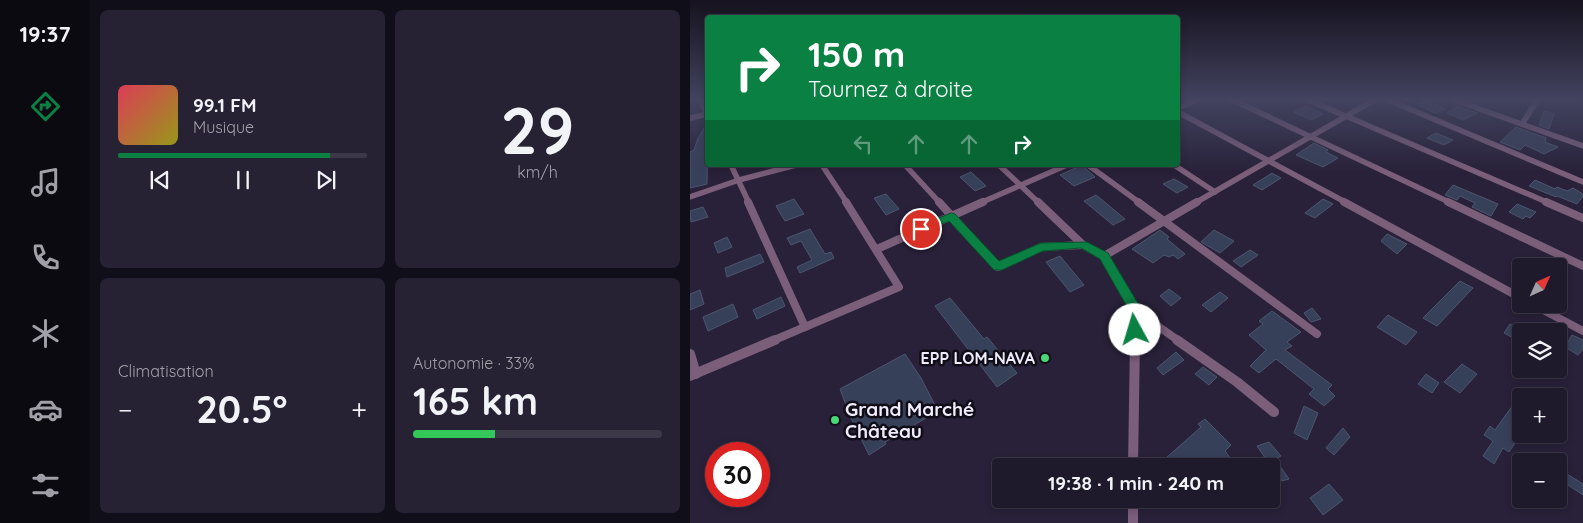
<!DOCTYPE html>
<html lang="fr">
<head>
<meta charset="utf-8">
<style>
  :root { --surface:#1e192b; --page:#262233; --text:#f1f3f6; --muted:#a1a0a9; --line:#3c3847; --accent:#0b8043 }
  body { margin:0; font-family:Quicksand,sans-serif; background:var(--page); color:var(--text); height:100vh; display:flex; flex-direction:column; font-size:19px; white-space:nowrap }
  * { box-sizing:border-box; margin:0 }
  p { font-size:16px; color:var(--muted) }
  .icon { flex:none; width:28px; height:28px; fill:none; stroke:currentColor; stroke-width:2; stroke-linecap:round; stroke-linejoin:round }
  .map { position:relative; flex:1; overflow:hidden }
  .side { display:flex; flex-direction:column; gap:10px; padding:10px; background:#100e18; width:600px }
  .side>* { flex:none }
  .top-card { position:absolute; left:15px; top:15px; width:475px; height:152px; border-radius:5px; box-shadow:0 2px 8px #0003,0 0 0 1px var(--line); background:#0b8043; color:#fff; overflow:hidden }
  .needle { width:32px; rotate:45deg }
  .buttons { position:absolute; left:822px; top:258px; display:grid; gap:10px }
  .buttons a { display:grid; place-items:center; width:55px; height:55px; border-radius:5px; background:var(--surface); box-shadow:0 2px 8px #0003,0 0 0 1px var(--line); font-size:25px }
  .speed { position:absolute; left:15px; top:442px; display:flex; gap:10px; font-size:25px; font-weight:700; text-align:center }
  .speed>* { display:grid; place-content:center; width:65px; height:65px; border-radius:50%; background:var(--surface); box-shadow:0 2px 8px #0003,0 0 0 1px var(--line); line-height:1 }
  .speed .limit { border:8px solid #d22; background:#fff; color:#111 }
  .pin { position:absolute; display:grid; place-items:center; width:42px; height:42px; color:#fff; margin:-21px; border:2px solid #fff; border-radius:50%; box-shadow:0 1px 5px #0007 }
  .me { position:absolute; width:55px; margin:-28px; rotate:354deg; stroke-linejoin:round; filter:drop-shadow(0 0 4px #0008) }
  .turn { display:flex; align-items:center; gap:18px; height:105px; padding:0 20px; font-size:22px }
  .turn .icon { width:65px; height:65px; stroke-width:2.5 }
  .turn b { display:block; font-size:35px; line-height:42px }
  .lanes { display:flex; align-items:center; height:48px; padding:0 20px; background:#0003; justify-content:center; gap:25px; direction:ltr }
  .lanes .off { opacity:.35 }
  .big { font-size:38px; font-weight:700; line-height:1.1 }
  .side .card { flex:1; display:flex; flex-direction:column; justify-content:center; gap:8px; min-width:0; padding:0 18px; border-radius:8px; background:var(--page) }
  .side .dial { align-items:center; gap:0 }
  .dial b { font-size:65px; line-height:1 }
  .song { display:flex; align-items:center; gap:15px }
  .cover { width:60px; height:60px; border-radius:8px; background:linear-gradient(135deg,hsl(350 70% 55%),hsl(60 70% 35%)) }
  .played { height:5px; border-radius:2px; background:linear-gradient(90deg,var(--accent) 85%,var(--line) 85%) }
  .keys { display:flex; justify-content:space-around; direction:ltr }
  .heat { display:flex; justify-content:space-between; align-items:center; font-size:28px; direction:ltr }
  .charge { height:8px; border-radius:4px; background:linear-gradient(90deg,#34c759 33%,var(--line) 0) }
  .side .tiles { flex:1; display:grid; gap:10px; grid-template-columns:repeat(2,1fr) }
  .trip { position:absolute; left:302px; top:458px; width:288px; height:50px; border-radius:5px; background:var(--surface); box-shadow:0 2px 8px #0003,0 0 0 1px var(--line); font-weight:700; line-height:50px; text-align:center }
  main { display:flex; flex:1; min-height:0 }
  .dock { display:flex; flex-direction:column; width:90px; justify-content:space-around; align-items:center; background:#0c0a11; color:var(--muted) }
  .dock .icon { width:35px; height:35px }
  .dock .current { color:var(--accent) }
  .dock b { font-size:22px; color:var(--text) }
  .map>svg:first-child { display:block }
  .building { fill:#374059; stroke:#4c566f }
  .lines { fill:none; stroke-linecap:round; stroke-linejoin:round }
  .minor-far2 { stroke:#7b5e7a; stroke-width:5.5 }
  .minor-far1 { stroke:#7b5e7a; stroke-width:8 }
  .minor { stroke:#7b5e7a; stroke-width:10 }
  .route { fill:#0b8043; stroke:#07532c }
  .poi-dot { fill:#49d778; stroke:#100d17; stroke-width:2 }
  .labels { text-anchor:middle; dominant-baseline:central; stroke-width:5; stroke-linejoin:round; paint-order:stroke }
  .poi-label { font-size:16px; font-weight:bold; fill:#f0ecfd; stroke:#100d17; text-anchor:end }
  .near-poi-label { font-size:19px; font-weight:bold; fill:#f0ecfd; stroke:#100d17; text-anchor:start }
</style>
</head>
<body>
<main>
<nav class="dock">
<b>19:37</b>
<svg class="icon current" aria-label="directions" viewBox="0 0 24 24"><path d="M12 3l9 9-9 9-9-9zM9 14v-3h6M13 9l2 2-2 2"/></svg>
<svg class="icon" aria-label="music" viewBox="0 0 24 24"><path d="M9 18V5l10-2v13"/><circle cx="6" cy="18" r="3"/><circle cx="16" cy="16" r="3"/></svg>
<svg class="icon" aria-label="phone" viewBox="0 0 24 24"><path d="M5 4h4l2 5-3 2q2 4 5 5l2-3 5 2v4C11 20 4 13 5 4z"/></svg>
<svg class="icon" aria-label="climate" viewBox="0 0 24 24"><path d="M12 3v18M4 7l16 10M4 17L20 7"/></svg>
<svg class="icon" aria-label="car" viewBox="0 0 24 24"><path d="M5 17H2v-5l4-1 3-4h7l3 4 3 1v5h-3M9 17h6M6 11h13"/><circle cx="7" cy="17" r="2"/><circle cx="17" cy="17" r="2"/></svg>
<svg class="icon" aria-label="filters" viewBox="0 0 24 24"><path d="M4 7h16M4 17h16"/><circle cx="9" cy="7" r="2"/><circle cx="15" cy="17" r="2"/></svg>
</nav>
<section class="side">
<div class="tiles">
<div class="card">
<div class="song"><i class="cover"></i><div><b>99.1 FM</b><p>Musique</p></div></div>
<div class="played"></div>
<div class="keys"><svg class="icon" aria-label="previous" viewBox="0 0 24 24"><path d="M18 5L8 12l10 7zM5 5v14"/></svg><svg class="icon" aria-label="pause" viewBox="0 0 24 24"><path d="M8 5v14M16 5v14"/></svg><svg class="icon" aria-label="next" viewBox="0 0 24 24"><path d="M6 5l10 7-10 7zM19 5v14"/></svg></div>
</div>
<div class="card dial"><b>29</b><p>km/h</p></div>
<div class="card"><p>Climatisation</p>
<div class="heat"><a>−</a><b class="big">20.5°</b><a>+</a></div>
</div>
<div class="card"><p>Autonomie · 33%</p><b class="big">165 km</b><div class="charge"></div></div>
</div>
</section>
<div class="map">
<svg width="893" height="523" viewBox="0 0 893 523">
  <rect width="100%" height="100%" fill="#282139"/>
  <g class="building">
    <path d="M737 100 755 109 745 113 727 104Z"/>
    <path d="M615 106 631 113 633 114 621 120 604 112Z"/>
    <path d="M767 106 787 113 773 120 757 113Z"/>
    <path d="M854 111 864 114 859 129 849 125Z"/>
    <path d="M18 122 17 184 0 188V152L4 150 8 138Z"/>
    <path d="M826 127 856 138 855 142 868 147 854 154 835 145 830 150 810 142Z"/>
    <path d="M746 133 763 140 754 145 737 138Z"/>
    <path d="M624 143 638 150 636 152 648 158 633 167 606 155Z"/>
    <path d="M392 165 405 177 384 186 370 175Z"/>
    <path d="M281 172 296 186 285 191 270 177Z"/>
    <path d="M582 173 591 178 572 190 563 185Z"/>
    <path d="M484 179 498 187 487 193 473 184Z"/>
    <path d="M845 180 865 189 867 187 877 191 883 188 893 194V196L887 204 867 196 866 197 839 186Z"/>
    <path d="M763 185 808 204 801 216 782 207 785 203 770 196 767 200 755 195Z"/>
    <path d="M196 194 209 209 196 215 184 198Z"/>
    <path d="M406 195 435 219 423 225 394 201Z"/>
    <path d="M104 199 114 214 95 221 86 206Z"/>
    <path d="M633 199 643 204 625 218 615 213Z"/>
    <path d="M827 204 846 212 840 218 836 216 833 219 819 212Z"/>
    <path d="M13 207 18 217 1 222 0 211Z"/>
    <path d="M120 229 135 254 141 252 144 258 110 273 107 267 122 260 111 241 101 245 97 238Z"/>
    <path d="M470 230 479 237 477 239 495 254 488 259 483 255 479 257 474 255 463 263 442 249Z"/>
    <path d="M524 230 544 241 530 253 511 242Z"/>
    <path d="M697 234 717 244 707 254 691 241Z"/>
    <path d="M37 237 42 247 28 253 24 243Z"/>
    <path d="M560 250 568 255 551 267 543 261Z"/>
    <path d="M70 254 74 262 37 277 35 268Z"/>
    <path d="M370 256 394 285 380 292 356 262Z"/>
    <path d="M770 281 783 288 747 326 733 318Z"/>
    <path d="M479 289 491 298 481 306 470 296Z"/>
    <path d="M10 290 14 304 0 310V294Z"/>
    <path d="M530 292 538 298 521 312 512 305Z"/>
    <path d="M91 297 95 306 67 319 63 310Z"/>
    <path d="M260 298 294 339 297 337 327 373 307 387 245 306Z"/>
    <path d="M43 304 48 317 18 331 13 317Z"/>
    <path d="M622 308 631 319 621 322 614 313Z"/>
    <path d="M582 311 611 332 597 342 602 346 595 350 642 385 638 389 645 396 634 406 619 394 624 389 586 359 569 373 560 366 576 350 559 335 573 324 569 321Z"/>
    <path d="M698 315 727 332 716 345 687 327Z"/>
    <path d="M820 324 831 330V342L814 333Z"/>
    <path d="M882 335 893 340V349L888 355 875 347Z"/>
    <path d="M486 352 494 360 473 375 467 368Z"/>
    <path d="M215 354 231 378 248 411 195 442 196 444 179 455 161 418 150 389Z"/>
    <path d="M772 364 787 374 770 393 754 382Z"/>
    <path d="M513 367 527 377 519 385 505 374Z"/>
    <path d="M736 374 749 383 742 393 728 384Z"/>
    <path d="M823 405 831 410 823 422 831 427V434L819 452 813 448 804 464 793 456 803 441 794 435 800 426 805 430Z"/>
    <path d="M614 406 628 413 617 440 604 433Z"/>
    <path d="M515 419 541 445 535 451 540 458 523 466H467L511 427 508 424Z"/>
    <path d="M653 428 660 437 644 455 636 448Z"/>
    <path d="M579 442 591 456 585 459 599 479 592 481 579 463 583 460 578 462 567 446Z"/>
    <path d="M869 469 893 484V495L869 479Z"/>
    <path d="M639 484 653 500 633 515 620 498Z"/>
  </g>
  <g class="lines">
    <g class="minor-far2">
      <path d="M10 99 18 116"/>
      <path d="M541 99 761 203"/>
      <path d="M616 99 859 203"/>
      <path d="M696 99 893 182"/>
      <path d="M762 99 893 146"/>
      <path d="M488 108 509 99"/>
      <path d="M488 112 657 203"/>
      <path d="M0 118 18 114"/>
      <path d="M832 124 848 99"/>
      <path d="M41 165 59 203"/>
      <path d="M132 165 157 203"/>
      <path d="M215 165 250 203"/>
      <path d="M309 165 349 203"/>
      <path d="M398 165 450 203"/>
      <path d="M484 165 525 192"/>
      <path d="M0 197 49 180 106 165"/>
      <path d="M290 203 377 165"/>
      <path d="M505 203 686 99"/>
    </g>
    <g class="minor-far1">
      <path d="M58 202 115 327"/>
      <path d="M249 202 308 267 351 247 393 245"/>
      <path d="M348 202 393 245 414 256 445 310V341"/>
      <path d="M448 202 627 334"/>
      <path d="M654 202 831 298"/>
      <path d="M758 202 893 266"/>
      <path d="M856 202 893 218"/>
      <path d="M187 249 293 202"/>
      <path d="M414 256 507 202"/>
      <path d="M842 304 893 331"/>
      <path d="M445 310 489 341"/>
      <path d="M82 341 209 287 156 202"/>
    </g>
    <g class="minor">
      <path d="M487 340 547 382 584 412"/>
      <path d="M0 354 6 374"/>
      <path d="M0 376 85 340"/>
      <path d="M443 466 445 340"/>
      <path d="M443 499V523"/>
    </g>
  </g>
  <linearGradient id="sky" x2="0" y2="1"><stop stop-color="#16121f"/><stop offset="0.58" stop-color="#42435f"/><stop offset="1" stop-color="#42435f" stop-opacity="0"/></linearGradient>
  <rect width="893" height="172" fill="url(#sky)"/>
  <path class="route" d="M261 213 265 214 309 261 351 243 397 242 418 253 450 307 451 310V330L449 333 445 335 440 333 438 330 439 310 410 259 391 248 353 251 312 270H304L259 221 231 233 226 229 227 227Z"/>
  <g class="poi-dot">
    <circle cx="355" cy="358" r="5"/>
    <circle cx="145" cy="420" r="5"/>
  </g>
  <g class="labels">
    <g class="poi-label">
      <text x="345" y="358">EPP LOM-NAVA</text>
    </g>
    <g class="near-poi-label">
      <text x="155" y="409">Grand Marché<tspan x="155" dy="22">Château</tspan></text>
    </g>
  </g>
</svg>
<div class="buttons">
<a><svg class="needle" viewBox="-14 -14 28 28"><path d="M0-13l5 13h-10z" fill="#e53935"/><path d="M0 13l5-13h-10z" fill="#a1a0a9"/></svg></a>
<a><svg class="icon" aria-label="layers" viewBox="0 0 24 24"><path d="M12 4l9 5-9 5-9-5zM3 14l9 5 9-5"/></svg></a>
<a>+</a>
<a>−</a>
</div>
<div class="speed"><div class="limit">30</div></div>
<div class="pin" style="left:231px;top:229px;background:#d93025"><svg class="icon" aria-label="arrive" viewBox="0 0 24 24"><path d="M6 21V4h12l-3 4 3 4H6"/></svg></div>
<svg class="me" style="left:445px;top:330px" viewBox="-20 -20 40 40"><circle r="19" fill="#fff"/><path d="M0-13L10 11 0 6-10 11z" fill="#0b8043"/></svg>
<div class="trip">19:38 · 1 min · 240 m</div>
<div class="top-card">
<div class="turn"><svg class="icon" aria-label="right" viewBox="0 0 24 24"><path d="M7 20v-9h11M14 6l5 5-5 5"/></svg><div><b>150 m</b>Tournez à droite</div></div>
<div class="lanes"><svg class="icon off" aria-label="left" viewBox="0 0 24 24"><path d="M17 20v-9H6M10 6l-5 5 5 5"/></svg><svg class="icon off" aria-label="ahead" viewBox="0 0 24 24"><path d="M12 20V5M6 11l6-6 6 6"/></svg><svg class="icon off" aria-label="ahead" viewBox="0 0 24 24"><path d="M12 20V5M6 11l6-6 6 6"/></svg><svg class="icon" aria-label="right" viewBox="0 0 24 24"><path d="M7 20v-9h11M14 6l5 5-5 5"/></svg></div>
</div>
</div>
</main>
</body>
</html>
